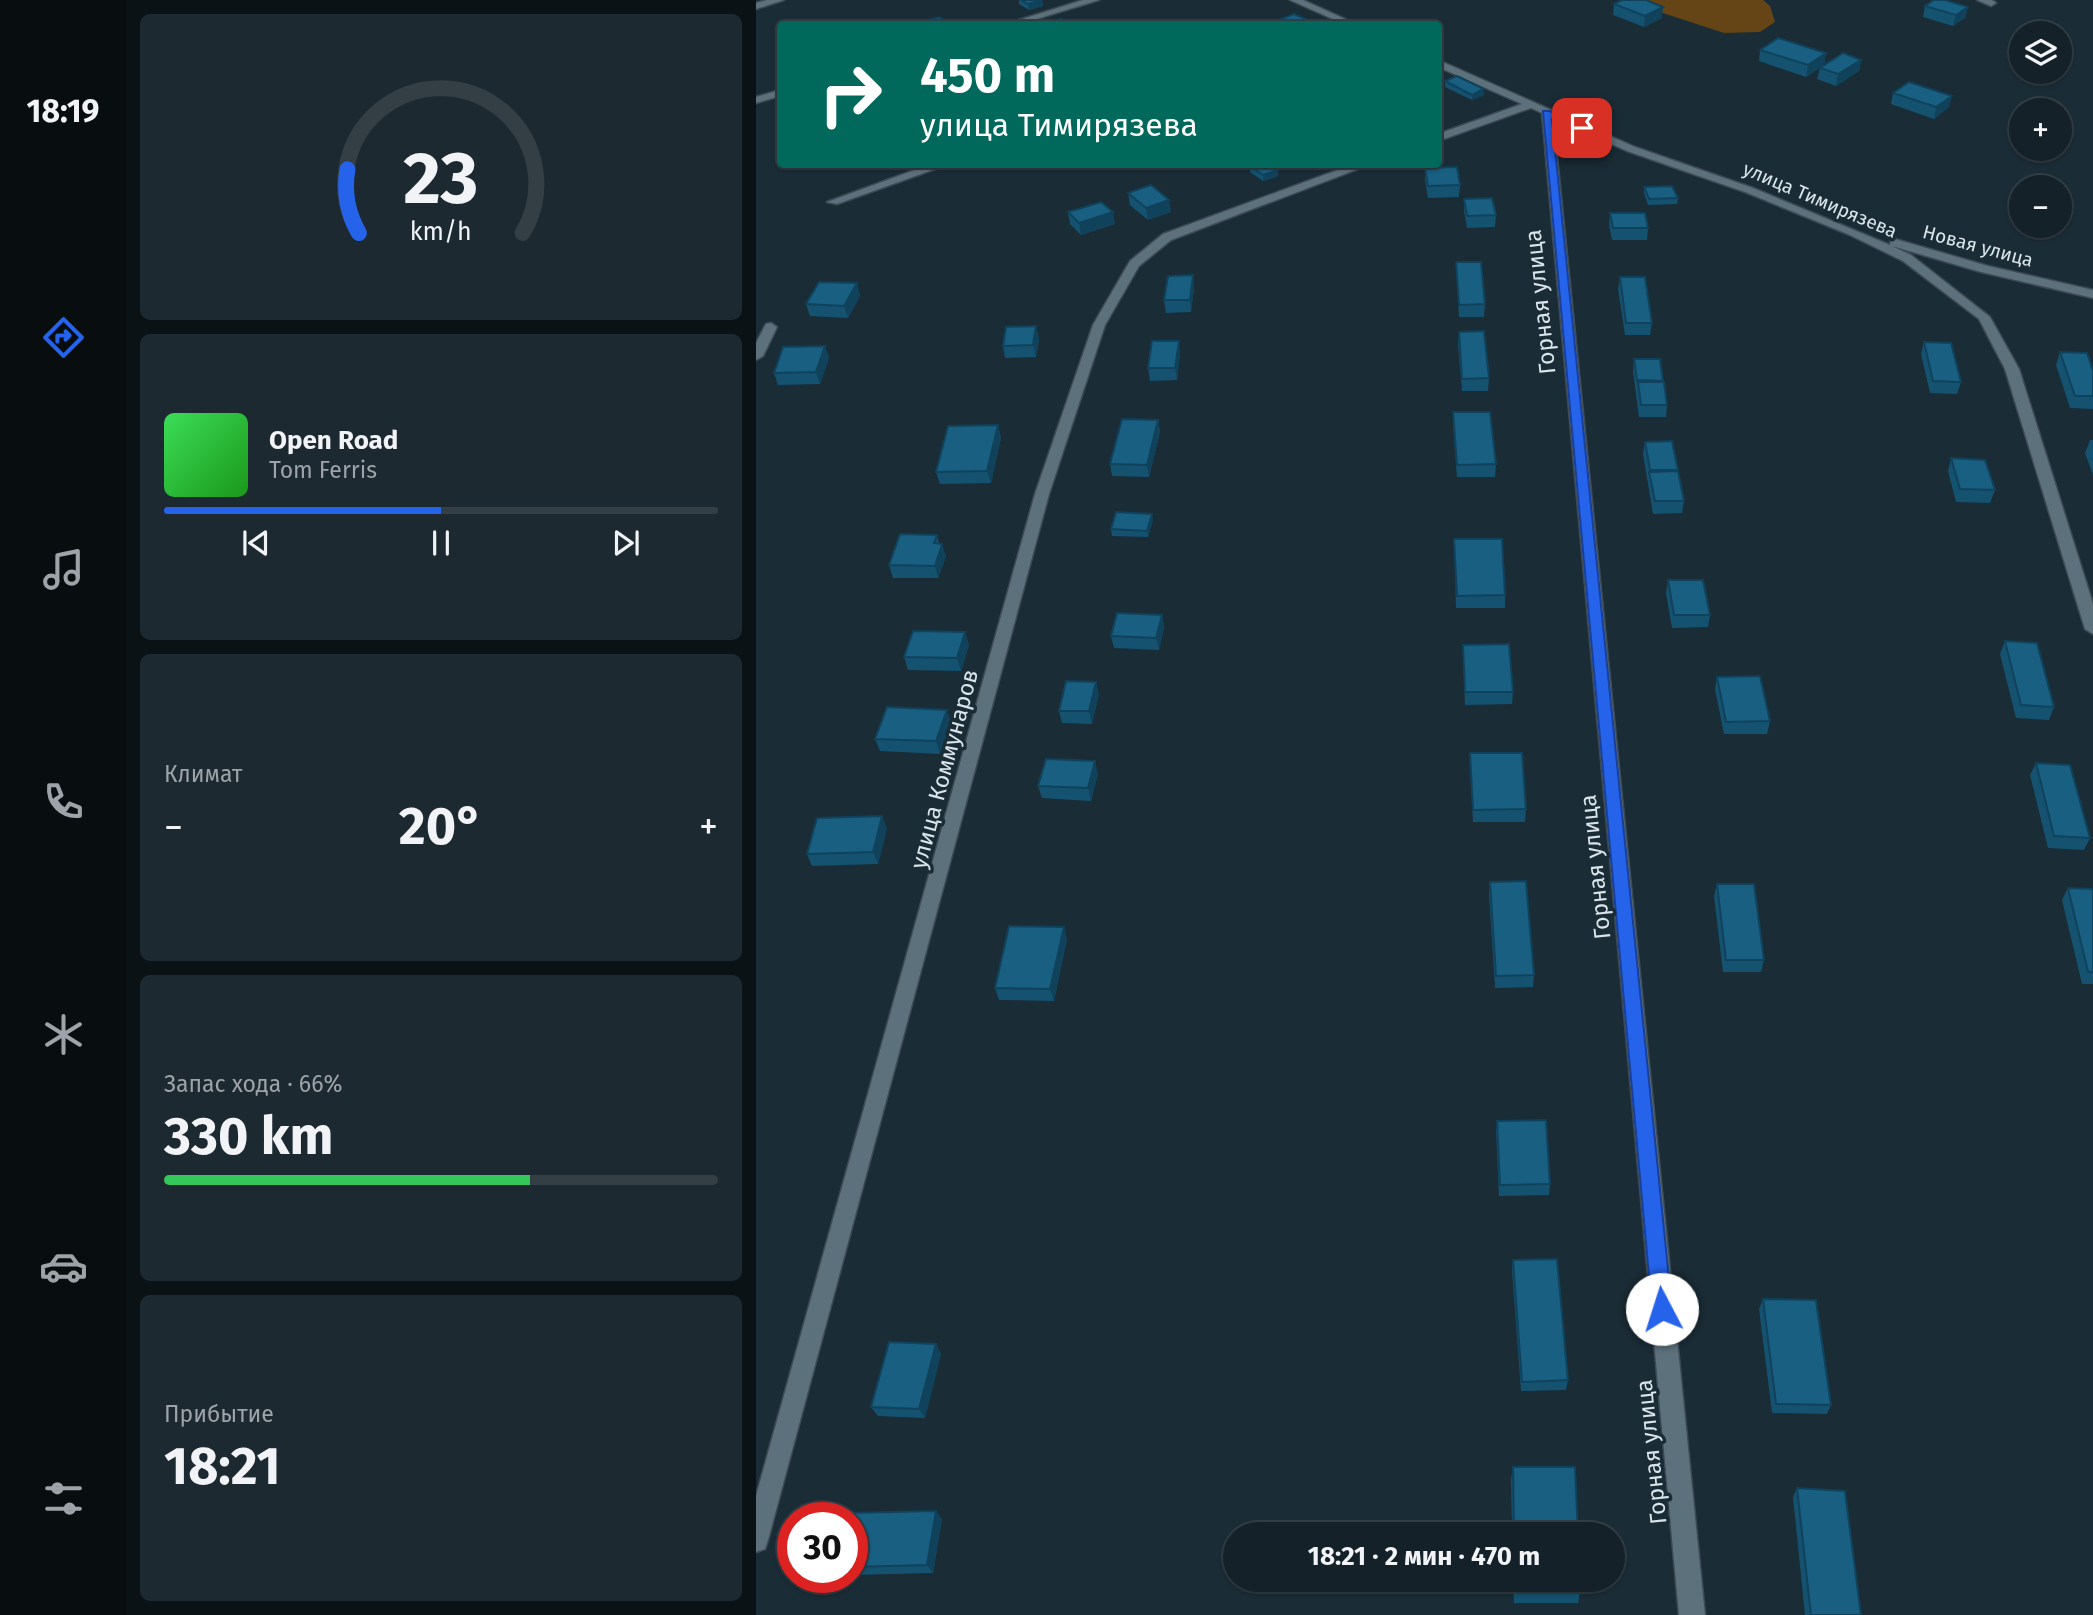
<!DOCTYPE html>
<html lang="ru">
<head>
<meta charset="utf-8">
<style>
  :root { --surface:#142128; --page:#1d2930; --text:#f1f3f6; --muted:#9da3a8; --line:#333e45; --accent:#2563eb }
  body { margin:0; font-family:"Fira Sans",sans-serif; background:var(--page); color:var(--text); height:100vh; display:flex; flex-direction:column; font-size:26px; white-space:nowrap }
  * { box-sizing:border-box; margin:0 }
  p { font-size:23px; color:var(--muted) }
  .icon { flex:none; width:38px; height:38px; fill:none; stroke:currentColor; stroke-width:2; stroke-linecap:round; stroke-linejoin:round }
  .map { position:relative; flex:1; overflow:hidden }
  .drawer { display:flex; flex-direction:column; gap:14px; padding:14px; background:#0b1216; width:630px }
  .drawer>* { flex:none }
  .banner { position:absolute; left:21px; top:21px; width:665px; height:147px; border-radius:7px; box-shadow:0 2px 5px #0004,0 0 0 2px var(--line); background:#00695c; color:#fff; overflow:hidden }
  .controls { position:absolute; left:1253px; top:21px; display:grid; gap:14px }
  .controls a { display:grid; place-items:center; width:63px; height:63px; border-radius:50%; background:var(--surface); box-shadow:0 2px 5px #0004,0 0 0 2px var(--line); font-size:35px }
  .speed { position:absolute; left:21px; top:1502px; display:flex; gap:14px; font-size:35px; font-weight:700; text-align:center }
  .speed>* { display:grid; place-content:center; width:91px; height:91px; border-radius:50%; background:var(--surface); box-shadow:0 2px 5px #0004,0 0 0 2px var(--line); line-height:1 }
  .speed .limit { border:10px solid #d22; background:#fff; color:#111 }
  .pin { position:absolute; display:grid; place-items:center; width:60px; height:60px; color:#fff; margin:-30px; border-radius:14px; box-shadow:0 4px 10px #0006 }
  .me { position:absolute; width:77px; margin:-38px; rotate:355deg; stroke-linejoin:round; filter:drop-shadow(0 0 5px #0008) }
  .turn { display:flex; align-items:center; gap:24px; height:147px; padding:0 28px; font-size:32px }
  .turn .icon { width:91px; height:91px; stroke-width:2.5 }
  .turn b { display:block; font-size:49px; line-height:60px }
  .big { font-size:52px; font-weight:700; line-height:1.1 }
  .drawer .card { flex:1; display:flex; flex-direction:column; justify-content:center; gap:10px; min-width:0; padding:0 24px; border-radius:10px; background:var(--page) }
  .drawer .dial { align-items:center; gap:0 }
  .dial svg { height:182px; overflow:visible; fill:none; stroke:var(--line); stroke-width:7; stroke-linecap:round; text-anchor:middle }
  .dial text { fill:var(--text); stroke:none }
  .song { display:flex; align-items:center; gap:21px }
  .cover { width:84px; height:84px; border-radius:10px; background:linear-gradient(135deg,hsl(130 70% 55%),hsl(120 70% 35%)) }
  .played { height:7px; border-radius:4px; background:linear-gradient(90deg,var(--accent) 50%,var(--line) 50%) }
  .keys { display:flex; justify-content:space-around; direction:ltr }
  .heat { display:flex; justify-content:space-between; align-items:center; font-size:38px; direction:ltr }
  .charge { height:10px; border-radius:5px; background:linear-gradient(90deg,#34c759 66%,var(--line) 0) }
  .trip { position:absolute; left:467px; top:1522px; width:402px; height:70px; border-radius:35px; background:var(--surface); box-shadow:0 2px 5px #0004,0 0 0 2px var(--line); font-weight:700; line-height:70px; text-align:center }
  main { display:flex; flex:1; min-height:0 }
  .dock { display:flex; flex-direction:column; width:126px; justify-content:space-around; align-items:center; background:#080d10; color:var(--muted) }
  .dock .icon { width:49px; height:49px }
  .dock .current { color:var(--accent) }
  .dock b { font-size:32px; color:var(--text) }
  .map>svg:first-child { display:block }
  .green { fill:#654415 }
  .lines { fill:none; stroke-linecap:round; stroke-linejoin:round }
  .street-casing { stroke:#3c4a53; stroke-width:3 }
  .street { fill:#5d717d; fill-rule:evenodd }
  .wall { fill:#155270 }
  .shaded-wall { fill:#11425b }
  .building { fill:#185f82; stroke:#11425b; stroke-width:2 }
  .route { fill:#2563eb; stroke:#184099; stroke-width:2 }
  .labels { text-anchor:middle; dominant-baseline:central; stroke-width:7; stroke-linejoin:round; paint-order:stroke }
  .far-street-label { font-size:19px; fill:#dae5eb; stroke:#1a2c36 }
  .street-label { font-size:23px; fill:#dae5eb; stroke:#1a2c36 }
</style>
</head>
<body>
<main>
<nav class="dock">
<b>18:19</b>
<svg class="icon current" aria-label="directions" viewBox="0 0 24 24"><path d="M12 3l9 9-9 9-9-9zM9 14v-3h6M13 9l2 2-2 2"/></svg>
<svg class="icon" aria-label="music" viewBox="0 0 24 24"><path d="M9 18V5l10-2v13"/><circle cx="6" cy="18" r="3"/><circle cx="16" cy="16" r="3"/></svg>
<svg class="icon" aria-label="phone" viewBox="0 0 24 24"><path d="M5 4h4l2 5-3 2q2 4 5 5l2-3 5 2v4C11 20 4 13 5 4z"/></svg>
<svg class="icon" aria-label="climate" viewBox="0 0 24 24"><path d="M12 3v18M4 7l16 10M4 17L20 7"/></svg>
<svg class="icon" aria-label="car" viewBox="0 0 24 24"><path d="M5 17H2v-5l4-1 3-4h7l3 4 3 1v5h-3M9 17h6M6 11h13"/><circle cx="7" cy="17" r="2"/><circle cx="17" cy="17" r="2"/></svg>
<svg class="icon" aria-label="filters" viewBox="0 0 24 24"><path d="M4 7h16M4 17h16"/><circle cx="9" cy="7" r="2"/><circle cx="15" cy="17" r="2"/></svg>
</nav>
<section class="drawer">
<div class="card dial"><svg viewBox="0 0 100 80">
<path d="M14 69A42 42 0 1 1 86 69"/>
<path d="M14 69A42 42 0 0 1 9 41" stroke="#2563eb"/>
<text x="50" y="56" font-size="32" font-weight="700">23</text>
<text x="50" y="72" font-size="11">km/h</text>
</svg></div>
<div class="card">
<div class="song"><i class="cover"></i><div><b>Open Road</b><p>Tom Ferris</p></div></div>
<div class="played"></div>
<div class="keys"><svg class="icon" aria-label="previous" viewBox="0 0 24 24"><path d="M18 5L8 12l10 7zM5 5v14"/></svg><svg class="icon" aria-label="pause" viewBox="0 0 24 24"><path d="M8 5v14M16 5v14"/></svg><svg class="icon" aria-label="next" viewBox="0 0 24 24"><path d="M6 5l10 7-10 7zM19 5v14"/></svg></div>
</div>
<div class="card"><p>Климат</p>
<div class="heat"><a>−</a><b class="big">20°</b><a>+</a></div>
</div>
<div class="card"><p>Запас хода · 66%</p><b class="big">330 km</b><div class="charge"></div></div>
<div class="card"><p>Прибытие</p><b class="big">18:21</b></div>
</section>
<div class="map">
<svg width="1337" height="1615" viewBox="0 0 1337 1615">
  <rect width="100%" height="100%" fill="#1a2c36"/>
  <path class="green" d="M867 0H1007L1014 6 1019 22 1004 32 968 33Z"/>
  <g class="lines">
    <defs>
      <g id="street">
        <path d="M11 0H28L0 9V3Z"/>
        <path d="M327 0H343L264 24H250Z"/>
        <path d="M534 0H547L600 24H588Z"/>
        <path d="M1221 0H1236L1240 3 1235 6Z"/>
        <path d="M682 60 879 147 997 188 1134 245 1135 240 1139 239 1232 266 1337 290V298L1225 272 1136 246 1155 255 1234 317 1263 369 1337 604V634L1329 629 1249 369 1223 319 1147 261 1094 235 989 192 871 151 797 118 949 1615H923L786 113 775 108 682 141V134L766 104 682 67Z"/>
        <path d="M24 90V96L0 103V97Z"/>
        <path d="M175 164H193L81 204 71 202Z"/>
        <path d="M598 164H615L415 240 383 266 349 325 293 494 12 1540 9 1549 0 1552V1496L279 494 337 325 374 261 407 234Z"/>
        <path d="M15 323 21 327 7 356 0 360V343L10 324Z"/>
      </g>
    </defs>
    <use href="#street" class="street-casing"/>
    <use href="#street" class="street"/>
  </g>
  <g class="wall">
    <path d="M263 0H286L287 6 273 10 263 4Z"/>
    <path d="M858 4 906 18 888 27 857 15Z"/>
    <path d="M1169 6 1212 7 1209 18 1197 26 1167 17Z"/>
    <path d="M522 20 554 24H522Z"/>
    <path d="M1004 50 1070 53 1068 65 1050 77 1003 61Z"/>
    <path d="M1105 60 1103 71 1080 86 1061 79 1064 68Z"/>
    <path d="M689 81 728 95 716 100 689 87Z"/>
    <path d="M1137 93 1193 107 1178 119 1135 104Z"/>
    <path d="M485 164H514L522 176 507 181 494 172V166L490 168Z"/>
    <path d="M669 168 704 185 703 197 672 198 669 180Z"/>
    <path d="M888 187 922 198 921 204 892 205 888 193Z"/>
    <path d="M372 193 415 212 392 220 374 205Z"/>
    <path d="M708 199 740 215 739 227 711 228 708 211Z"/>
    <path d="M312 212 359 224 325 235 314 224Z"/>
    <path d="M854 213 892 228 891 240H856L853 225Z"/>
    <path d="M700 262 729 304 728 317H703Z"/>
    <path d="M437 275 438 287 435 312 410 313 408 300Z"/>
    <path d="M864 277 896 323 894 335H869L862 289Z"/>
    <path d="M101 283 104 296 92 318 54 316 50 304Z"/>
    <path d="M280 326 283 339 280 357 249 358 247 346Z"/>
    <path d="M703 332 733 378 732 391H706L702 344Z"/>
    <path d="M1168 342 1205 382 1201 394 1174 393 1165 354Z"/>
    <path d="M69 346 73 358 64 384 22 385 18 373Z"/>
    <path d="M1304 352 1337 371V409L1314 408 1300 365Z"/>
    <path d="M424 353 421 380 394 381 392 368Z"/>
    <path d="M878 359 907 381 911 405 910 417H883L877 371Z"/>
    <path d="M697 412 740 464 739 477H701L697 425Z"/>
    <path d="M402 420 404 432 393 477 356 476 354 464Z"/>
    <path d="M242 425 245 438 235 483 184 484 180 472Z"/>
    <path d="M1334 440H1337V475L1329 453Z"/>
    <path d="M889 442 922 470 928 501 926 513 897 514 887 454Z"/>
    <path d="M1195 458 1239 490 1234 503 1200 502 1192 471Z"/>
    <path d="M397 520 392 537 356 536 355 529Z"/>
    <path d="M181 535 183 543 190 556 182 578H137L133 565Z"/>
    <path d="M698 539 749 595V608H700Z"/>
    <path d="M912 580 954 615 952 627 916 628 910 593Z"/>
    <path d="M406 615 408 628 403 650 358 648 355 636Z"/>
    <path d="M209 632 213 645 205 671 152 670 148 657Z"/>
    <path d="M1249 641 1298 707 1293 720 1260 718 1244 654Z"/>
    <path d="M707 645 757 692 756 704 709 705Z"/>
    <path d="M961 677 1014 721 1011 734H968L959 689Z"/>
    <path d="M343 694 336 724 306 723 303 711Z"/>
    <path d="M195 722 184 754 124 751 119 739Z"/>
    <path d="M714 753 770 809 769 822H717Z"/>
    <path d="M1280 763 1334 838 1328 850 1292 848 1274 775Z"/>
    <path d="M342 774 335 801 286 798 282 786Z"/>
    <path d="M131 828 122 864 56 866 51 854Z"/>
    <path d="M734 882 778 975 777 987 739 988 733 894Z"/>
    <path d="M961 884 1008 960 1005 972H967L958 896Z"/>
    <path d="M1312 888 1337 889V984H1326L1306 900Z"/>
    <path d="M311 939 298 1001 243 1000 239 988Z"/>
    <path d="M741 1121 794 1184 793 1195 743 1196 740 1132Z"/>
    <path d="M757 1260 812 1380 810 1390 765 1391 756 1271Z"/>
    <path d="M1007 1299 1075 1405 1071 1414 1016 1413 1003 1309Z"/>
    <path d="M180 1344 185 1354 169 1418 122 1416 115 1407Z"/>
    <path d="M757 1467 822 1535H756L755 1480Z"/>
    <path d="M1041 1488 1105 1615H1049L1037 1497Z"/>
    <path d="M96 1517 186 1519 177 1573 96 1575Z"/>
    <path d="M757 1580H824V1592L822 1603H758Z"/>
  </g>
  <g class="shaded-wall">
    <path d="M286 0 287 6 273 10 272 4Z"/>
    <path d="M907 7 906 18 888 27 889 16Z"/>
    <path d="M1212 7 1209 18 1197 26 1200 15Z"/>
    <path d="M1070 53 1068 65 1050 77 1052 65Z"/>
    <path d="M1105 60 1103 71 1080 86 1082 74Z"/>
    <path d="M728 89V95L716 100V95Z"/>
    <path d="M1196 96 1193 107 1178 119 1180 107Z"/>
    <path d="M522 170V176L507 181V175Z"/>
    <path d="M413 200 415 212 392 220 390 208Z"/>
    <path d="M357 212 359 224 325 235 323 223Z"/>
    <path d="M437 275 438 287 435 312 434 300Z"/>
    <path d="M101 283 104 296 92 318 88 306Z"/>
    <path d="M280 326 283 339 280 357 277 345Z"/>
    <path d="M423 341 424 353 421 380 419 368Z"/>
    <path d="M69 346 73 358 64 384 60 372Z"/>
    <path d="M402 420 404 432 393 477 391 465Z"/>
    <path d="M242 425 245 438 235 483 231 471Z"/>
    <path d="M396 514 397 520 392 537 391 531Z"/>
    <path d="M186 544 190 556 182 578 179 566Z"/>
    <path d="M406 615 408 628 403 650 400 638Z"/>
    <path d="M209 632 213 645 205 671 201 658Z"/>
    <path d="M340 682 343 694 336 724 333 711Z"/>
    <path d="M191 710 195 722 184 754 180 741Z"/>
    <path d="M339 761 342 774 335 801 332 788Z"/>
    <path d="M126 816 131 828 122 864 117 852Z"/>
    <path d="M308 927 311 939 298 1001 294 989Z"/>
    <path d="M180 1344 185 1354 169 1418 163 1409Z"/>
    <path d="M180 1511 186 1519 177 1573 171 1565Z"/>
  </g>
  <g class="building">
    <path d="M265 0H286L272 4Z"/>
    <path d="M866 0H890L907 7 889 16 858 4Z"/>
    <path d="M1178 0H1189L1212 7 1200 15 1169 6Z"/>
    <path d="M538 14 554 21 545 24H531L522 20Z"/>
    <path d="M183 17 194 24H159Z"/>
    <path d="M305 19 315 24H288Z"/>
    <path d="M1022 38 1070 53 1052 65 1004 50Z"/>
    <path d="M1087 53 1105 60 1082 74 1064 68Z"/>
    <path d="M701 76 728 89 716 95 689 81Z"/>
    <path d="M1153 82 1196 96 1180 107 1137 93Z"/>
    <path d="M497 164H514L522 170 507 175 494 166Z"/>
    <path d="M701 167 704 185 672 186 669 168Z"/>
    <path d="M395 185 413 200 390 208 372 193Z"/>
    <path d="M916 186 922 198 893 199 888 187Z"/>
    <path d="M736 198 740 215 711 216 708 199Z"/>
    <path d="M345 202 357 212 323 223 312 212Z"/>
    <path d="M854 213H889L892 228H857Z"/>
    <path d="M700 262H725L729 304 703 305Z"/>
    <path d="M437 275 434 300H408L412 276Z"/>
    <path d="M864 277H889L896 323H870Z"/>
    <path d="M63 282 101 283 88 306 50 304Z"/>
    <path d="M280 326 277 345 247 346 250 327Z"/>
    <path d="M728 331 733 378 706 379 703 332Z"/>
    <path d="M396 341H423L419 368H392Z"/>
    <path d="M1168 342 1195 343 1205 382 1177 381Z"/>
    <path d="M69 346 60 372 18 373 27 347Z"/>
    <path d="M1304 352 1331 353 1337 371V396H1319Z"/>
    <path d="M878 359H904L907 381 881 380Z"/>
    <path d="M882 382H908L911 405H885Z"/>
    <path d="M697 412H734L740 464 701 465Z"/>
    <path d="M366 419 402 420 391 465 354 464Z"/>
    <path d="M242 425 231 471 180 472 192 426Z"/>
    <path d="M916 441 922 470H894L889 442Z"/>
    <path d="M1195 458 1229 460 1239 490 1204 489Z"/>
    <path d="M922 471 928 501H899L893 472Z"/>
    <path d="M360 512 396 514 391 531 355 529Z"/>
    <path d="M144 534 181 535 178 543 186 544 179 566 133 565Z"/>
    <path d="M698 539H746L749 595 701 596Z"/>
    <path d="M912 580H947L954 615H918Z"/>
    <path d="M361 613 406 615 400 638 355 636Z"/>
    <path d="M157 631 209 632 201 658 148 657Z"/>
    <path d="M1249 641 1281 643 1298 707 1265 705Z"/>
    <path d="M753 644 757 692H709L707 645Z"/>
    <path d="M1004 676 1014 721 970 722 961 677Z"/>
    <path d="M310 681 340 682 333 711H303Z"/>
    <path d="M131 707 191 710 180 741 119 739Z"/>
    <path d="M714 753H766L770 809 717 810Z"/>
    <path d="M290 759 339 761 332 788 282 786Z"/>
    <path d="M1280 763 1314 765 1334 838 1298 836Z"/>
    <path d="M126 816 117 852 51 854 61 818Z"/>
    <path d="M770 881 778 975 740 976 734 882Z"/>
    <path d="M961 884H998L1008 960H970Z"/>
    <path d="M1312 888 1337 889V972H1332Z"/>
    <path d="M253 926 308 927 294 989 239 988Z"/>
    <path d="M790 1120 794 1184 744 1185 741 1121Z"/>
    <path d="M801 1259 812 1380 766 1382 757 1260Z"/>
    <path d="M1007 1299 1060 1300 1075 1405 1020 1404Z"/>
    <path d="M133 1342 180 1344 163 1409 115 1407Z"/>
    <path d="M757 1467H819L822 1535H758Z"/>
    <path d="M1041 1488 1089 1491 1105 1615H1055Z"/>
    <path d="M180 1511 171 1565 96 1567V1517H91L92 1513Z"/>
    <path d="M759 1580H824V1592L759 1591Z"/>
  </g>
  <path class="route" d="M787 111H794L831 128 822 130 796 119 916 1309 913 1316 906 1319 899 1316 896 1309Z"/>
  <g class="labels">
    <g class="far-street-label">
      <text transform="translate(1064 200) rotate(23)">улица Тимирязева</text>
      <text transform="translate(1222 246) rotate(15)">Новая улица</text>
    </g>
    <g class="street-label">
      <text transform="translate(784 302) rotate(-96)">Горная улица</text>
      <text transform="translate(188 769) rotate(-75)">улица Коммунаров</text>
      <text transform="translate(839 867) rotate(-96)">Горная улица</text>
      <text transform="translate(895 1452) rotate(-96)">Горная улица</text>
    </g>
  </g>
</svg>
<div class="controls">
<a><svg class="icon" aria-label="layers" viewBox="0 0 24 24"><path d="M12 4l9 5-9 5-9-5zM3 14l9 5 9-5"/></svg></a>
<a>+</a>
<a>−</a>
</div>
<div class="speed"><div class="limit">30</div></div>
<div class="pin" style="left:826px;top:128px;background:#d93025"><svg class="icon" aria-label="arrive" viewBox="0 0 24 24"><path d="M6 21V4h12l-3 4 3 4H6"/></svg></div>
<svg class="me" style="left:906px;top:1309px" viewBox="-20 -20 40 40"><circle r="19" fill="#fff"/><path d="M0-13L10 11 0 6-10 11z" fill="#2563eb"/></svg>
<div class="trip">18:21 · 2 мин · 470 m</div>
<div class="banner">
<div class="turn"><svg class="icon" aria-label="right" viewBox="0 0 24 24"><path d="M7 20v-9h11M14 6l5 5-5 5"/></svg><div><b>450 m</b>улица Тимирязева</div></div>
</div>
</div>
</main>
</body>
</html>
